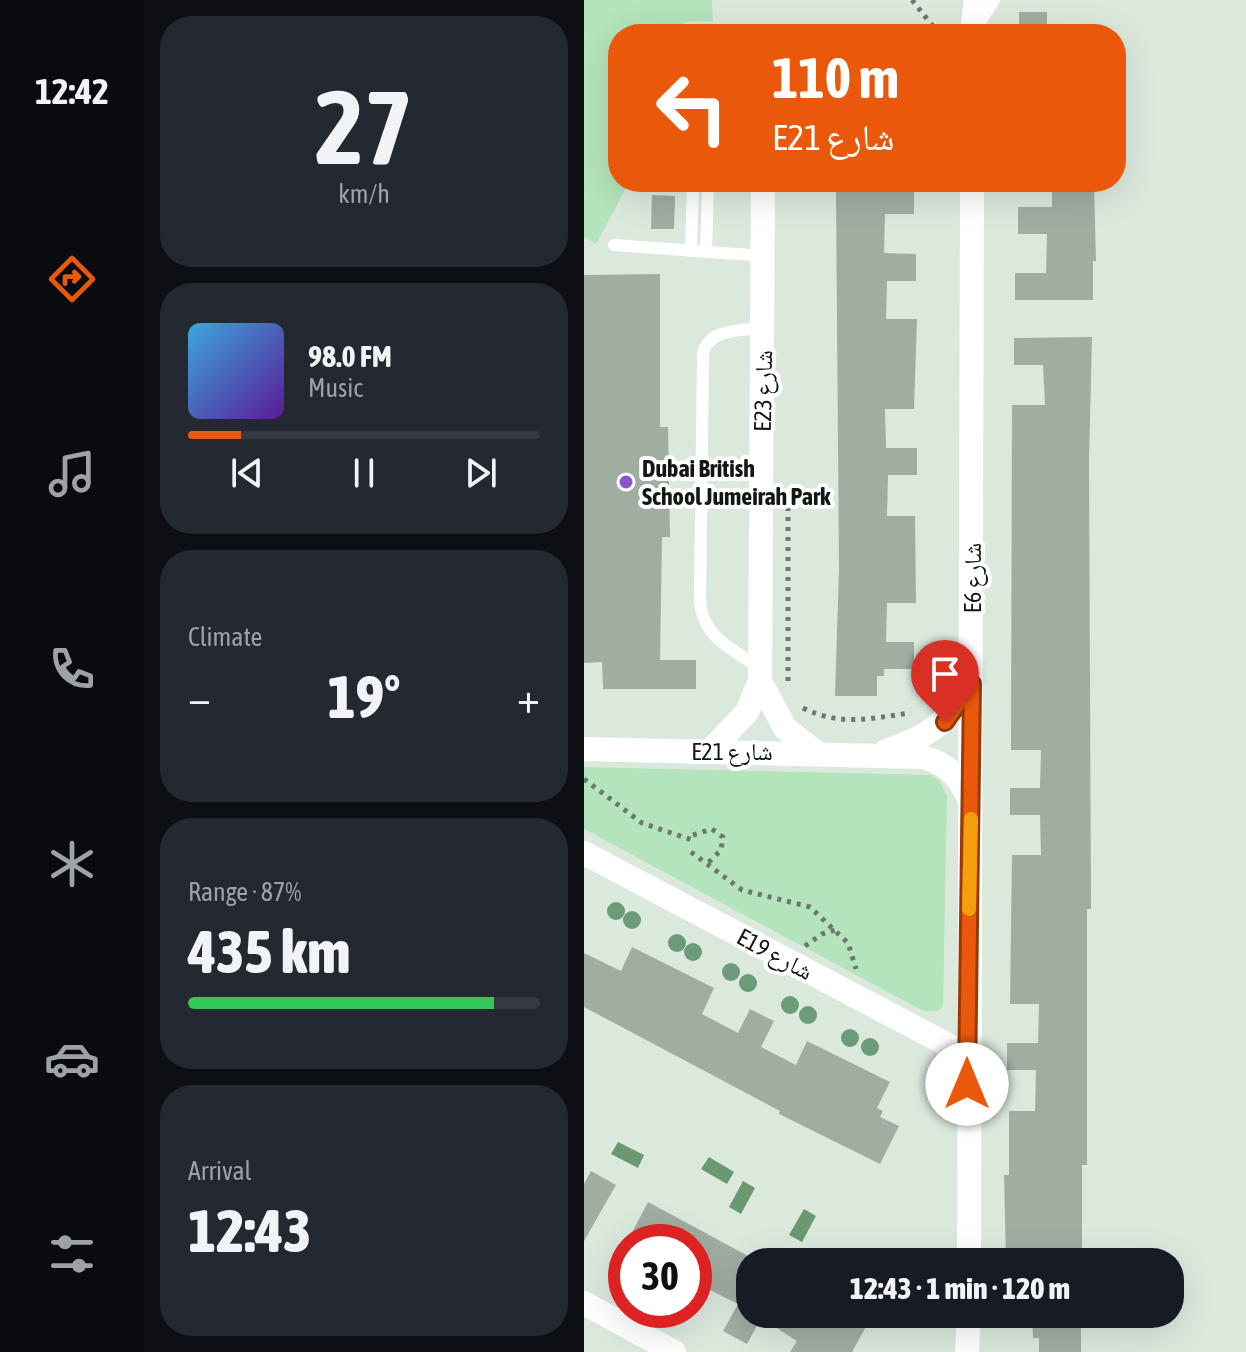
<!DOCTYPE html>
<html lang="en">
<head>
<meta charset="utf-8">
<style>
  :root { --surface:#171b24; --page:#242831; --text:#f1f3f6; --muted:#9ea1a6; --line:#363941; --accent:#ea580c }
  body { margin:0; font-family:"Asap Condensed","Noto Naskh Arabic",sans-serif; background:var(--page); color:var(--text); height:100vh; display:flex; flex-direction:column; font-size:30px; white-space:nowrap }
  * { box-sizing:border-box; margin:0 }
  p { font-size:26px; color:var(--muted) }
  .icon { flex:none; width:44px; height:44px; fill:none; stroke:currentColor; stroke-width:2; stroke-linecap:round; stroke-linejoin:round }
  .map { position:relative; flex:1; overflow:hidden }
  .side { display:flex; flex-direction:column; gap:16px; padding:16px; background:#0d0f14; width:440px }
  .side>* { flex:none }
  .top-card { position:absolute; left:24px; top:24px; width:518px; height:168px; border-radius:32px; box-shadow:0 8px 32px #0002; background:#ea580c; color:#fff; overflow:hidden }
  .speed { position:absolute; left:24px; top:1224px; display:flex; gap:16px; font-size:40px; font-weight:700; text-align:center }
  .speed>* { display:grid; place-content:center; width:104px; height:104px; border-radius:50%; background:var(--surface); box-shadow:0 8px 32px #0002; line-height:1 }
  .speed .limit { border:12px solid #d22; background:#fff; color:#111 }
  .pin { position:absolute; display:grid; place-items:center; width:68px; height:68px; color:#fff; margin:-82px -34px; border-radius:50% 50% 50% 0; rotate:-45deg; box-shadow:0 0 8px #0007 }
  .pin .icon { rotate:45deg }
  .me { position:absolute; width:88px; margin:-44px; rotate:0deg; stroke-linejoin:round; filter:drop-shadow(0 0 6px #0008) }
  .turn { display:flex; align-items:center; gap:28px; height:168px; padding:0 32px; font-size:36px }
  .turn .icon { width:104px; height:104px; stroke-width:2.5 }
  .turn b { display:block; font-size:56px; line-height:68px }
  .big { font-size:60px; font-weight:800; line-height:1.1 }
  .side .widget { flex:1; display:flex; flex-direction:column; justify-content:center; gap:12px; min-width:0; padding:0 28px; border-radius:32px; background:var(--page) }
  .side .dial { align-items:center; gap:0 }
  .dial b { font-size:104px; line-height:1 }
  .song { display:flex; align-items:center; gap:24px }
  .cover { width:96px; height:96px; border-radius:12px; background:linear-gradient(135deg,hsl(200 70% 55%),hsl(270 70% 35%)) }
  .played { height:8px; border-radius:4px; background:linear-gradient(90deg,var(--accent) 15%,var(--line) 15%) }
  .keys { display:flex; justify-content:space-around; direction:ltr }
  .heat { display:flex; justify-content:space-between; align-items:center; font-size:44px; direction:ltr }
  .charge { height:12px; border-radius:6px; background:linear-gradient(90deg,#34c759 87%,var(--line) 0) }
  .trip { position:absolute; left:152px; top:1248px; width:448px; height:80px; border-radius:32px; background:var(--surface); box-shadow:0 8px 32px #0002; font-weight:800; line-height:80px; text-align:center }
  main { display:flex; flex:1; min-height:0 }
  .dock { display:flex; flex-direction:column; width:144px; justify-content:space-around; align-items:center; background:#090b0e; color:var(--muted) }
  .dock .icon { width:56px; height:56px }
  .dock .on { color:var(--accent) }
  .dock b { font-size:36px; color:var(--text) }
  .map>svg:first-child { display:block }
  .green { fill:#b4e4bb }
  .water { fill:#699871 }
  .building { fill:#a0ada1 }
  .lines { fill:none; stroke-linecap:round; stroke-linejoin:round }
  .path { stroke:#6e776f; stroke-width:5; stroke-dasharray:4 6; stroke-linecap:butt }
  .service { stroke:#fff; stroke-width:12 }
  .minor { stroke:#fff; stroke-width:24 }
  .tree { fill:#6c9b7a }
  .route-casing { stroke:#983908; stroke-width:20 }
  .route { stroke:#ea580c; stroke-width:14 }
  .slow { stroke:#f59e0b; stroke-width:14 }
  .poi-dot { fill:#8756ce; stroke:#fff; stroke-width:3 }
  .labels { text-anchor:middle; dominant-baseline:central; stroke-width:8; stroke-linejoin:round; paint-order:stroke }
  .street-label { font-size:24px; fill:#121713; stroke:#fff }
  .poi-label { font-size:24px; font-weight:bold; fill:#121713; stroke:#fff; text-anchor:start }
</style>
</head>
<body>
<main>
<nav class="dock">
<b>12:42</b>
<svg class="icon on" aria-label="directions" viewBox="0 0 24 24"><path d="M12 3l9 9-9 9-9-9zM9 14v-3h6M13 9l2 2-2 2"/></svg>
<svg class="icon" aria-label="music" viewBox="0 0 24 24"><path d="M9 18V5l10-2v13"/><circle cx="6" cy="18" r="3"/><circle cx="16" cy="16" r="3"/></svg>
<svg class="icon" aria-label="phone" viewBox="0 0 24 24"><path d="M5 4h4l2 5-3 2q2 4 5 5l2-3 5 2v4C11 20 4 13 5 4z"/></svg>
<svg class="icon" aria-label="climate" viewBox="0 0 24 24"><path d="M12 3v18M4 7l16 10M4 17L20 7"/></svg>
<svg class="icon" aria-label="car" viewBox="0 0 24 24"><path d="M5 17H2v-5l4-1 3-4h7l3 4 3 1v5h-3M9 17h6M6 11h13"/><circle cx="7" cy="17" r="2"/><circle cx="17" cy="17" r="2"/></svg>
<svg class="icon" aria-label="filters" viewBox="0 0 24 24"><path d="M4 7h16M4 17h16"/><circle cx="9" cy="7" r="2"/><circle cx="15" cy="17" r="2"/></svg>
</nav>
<section class="side">
<div class="widget dial"><b>27</b><p>km/h</p></div>
<div class="widget">
<div class="song"><i class="cover"></i><div><b>98.0 FM</b><p>Music</p></div></div>
<div class="played"></div>
<div class="keys"><svg class="icon" aria-label="previous" viewBox="0 0 24 24"><path d="M18 5L8 12l10 7zM5 5v14"/></svg><svg class="icon" aria-label="pause" viewBox="0 0 24 24"><path d="M8 5v14M16 5v14"/></svg><svg class="icon" aria-label="next" viewBox="0 0 24 24"><path d="M6 5l10 7-10 7zM19 5v14"/></svg></div>
</div>
<div class="widget"><p>Climate</p>
<div class="heat"><a>−</a><b class="big">19°</b><a>+</a></div>
</div>
<div class="widget"><p>Range · 87%</p><b class="big">435 km</b><div class="charge"></div></div>
<div class="widget"><p>Arrival</p><b class="big">12:43</b></div>
</section>
<div class="map">
<svg width="662" height="1352" viewBox="0 0 662 1352">
  <rect width="100%" height="100%" fill="#dbe9dd"/>
  <g class="green">
    <path d="M0 0H128L129 21 99 22V34H34V182H45L12 244 0 237Z"/>
    <path d="M0 767 346 775 355 780 363 796 359 1006 354 1011H339L0 829Z"/>
  </g>
  <g class="water">
    <path d="M34 1142 60 1155 54 1168 27 1154Z"/>
    <path d="M125 1157 150 1172 143 1184 117 1169Z"/>
    <path d="M159 1181 171 1188 157 1214 145 1207Z"/>
    <path d="M220 1209 232 1216 218 1242 205 1235Z"/>
  </g>
  <g class="building">
    <rect x="435" y="12" width="28" height="22"/>
    <path d="M468 182H510L512 261H509V300H431V273H462L463 234H434V207H468Z"/>
    <path d="M302 186 330 187V214H301L300 253 332 254V281H303L302 319H333L330 409H301L302 448H333V475H304L303 516H331L332 603H303L302 642H330V669H300V676H293V696H251L255 569 252 192H302Z"/>
    <path d="M68 195 91 196 90 229H67Z"/>
    <path d="M76 274V427H84L86 537H78L76 660H112V689H19L18 662 0 663V275Z"/>
    <path d="M508 337 505 460 507 909H503V1165H498V1262H422L420 1175H425V1111H451L452 1070H423V1043H454L455 1004H426L428 855H457L456 815H426V788H456L457 750H427L428 405H461L459 365H430V338Z"/>
    <path d="M48 947 130 988 118 1014 154 1033 166 1009 190 1021 177 1047 212 1065 223 1041 306 1082 293 1108 299 1111 296 1117 315 1126 296 1164 195 1114 196 1111 0 1007V953L37 971Z"/>
    <path d="M7 1171 32 1185 0 1241V1184Z"/>
    <path d="M64 1202 166 1257V1314H289L268 1352H206L213 1341 177 1318 163 1344 139 1331 154 1304 110 1282V1242H43Z"/>
    <path d="M448 1314H497V1352H455V1338H449Z"/>
  </g>
  <g class="lines">
    <g class="path">
      <path d="M328 0 355 34"/>
      <path d="M204 681V507"/>
      <path d="M219 708C258 727 286 718 327 713"/>
      <path d="M0 779 58 823 108 840"/>
      <path d="M109 835 128 829 139 837 137 850 123 864"/>
      <path d="M107 852 158 890 226 907 264 943 272 969"/>
      <path d="M221 946 238 934 251 930"/>
    </g>
    <g class="service">
      <path d="M393 27 410 0"/>
      <path d="M30 245 181 256"/>
      <path d="M107 251 109 182"/>
      <path d="M122 252 124 182"/>
      <path d="M176 668C148 649 118 637 116 600L119 353C125 328 158 331 180 327"/>
    </g>
    <g class="minor">
      <path d="M388 34 392 0"/>
      <path d="M179 182 176 681 201 728 230 751"/>
      <path d="M0 749 339 757C363 764 375 776 385 799"/>
      <path d="M126 751 163 712 176 681"/>
      <path d="M302 751C345 736 363 724 387 685"/>
      <path d="M0 853 383 1055"/>
      <path d="M385 1262 388 182"/>
      <path d="M0 1303 90 1352"/>
      <path d="M383 1352 385 1314"/>
    </g>
  </g>
  <g class="tree">
    <circle cx="32" cy="911" r="9"/>
    <circle cx="48" cy="920" r="9"/>
    <circle cx="93" cy="943" r="9"/>
    <circle cx="109" cy="952" r="9"/>
    <circle cx="147" cy="972" r="9"/>
    <circle cx="164" cy="983" r="9"/>
    <circle cx="206" cy="1005" r="9"/>
    <circle cx="224" cy="1015" r="9"/>
    <circle cx="266" cy="1038" r="9"/>
    <circle cx="286" cy="1047" r="9"/>
  </g>
  <g class="lines">
    <defs>
      <path id="route" d="M361 722 388 684 383 1084"/>
    </defs>
    <use href="#route" class="route-casing"/>
    <use href="#route" class="route"/>
    <path class="slow" d="M385 909 387 819"/>
  </g>
  <circle class="poi-dot" cx="42" cy="482" r="8"/>
  <g class="labels">
    <g class="street-label">
      <text transform="translate(179 391) rotate(-89)">E23 شارع</text>
      <text transform="translate(388 578) rotate(-90)">E6 شارع</text>
      <text x="148" y="751">E21 شارع</text>
      <text transform="translate(191 954) rotate(28)">E19 شارع</text>
    </g>
    <g class="poi-label">
      <text x="58" y="468">Dubai British<tspan x="58" dy="28">School Jumeirah Park</tspan></text>
    </g>
  </g>
</svg>
<div class="speed"><div class="limit">30</div></div>
<div class="pin" style="left:361px;top:722px;background:#d93025"><svg class="icon" aria-label="arrive" viewBox="0 0 24 24"><path d="M6 21V4h12l-3 4 3 4H6"/></svg></div>
<svg class="me" style="left:383px;top:1084px" viewBox="-20 -20 40 40"><circle r="19" fill="#fff"/><path d="M0-13L10 11 0 6-10 11z" fill="#ea580c"/></svg>
<div class="trip">12:43 · 1 min · 120 m</div>
<div class="top-card">
<div class="turn"><svg class="icon" aria-label="left" viewBox="0 0 24 24"><path d="M17 20v-9H6M10 6l-5 5 5 5"/></svg><div><b>110 m</b>E21 شارع</div></div>
</div>
</div>
</main>
</body>
</html>
